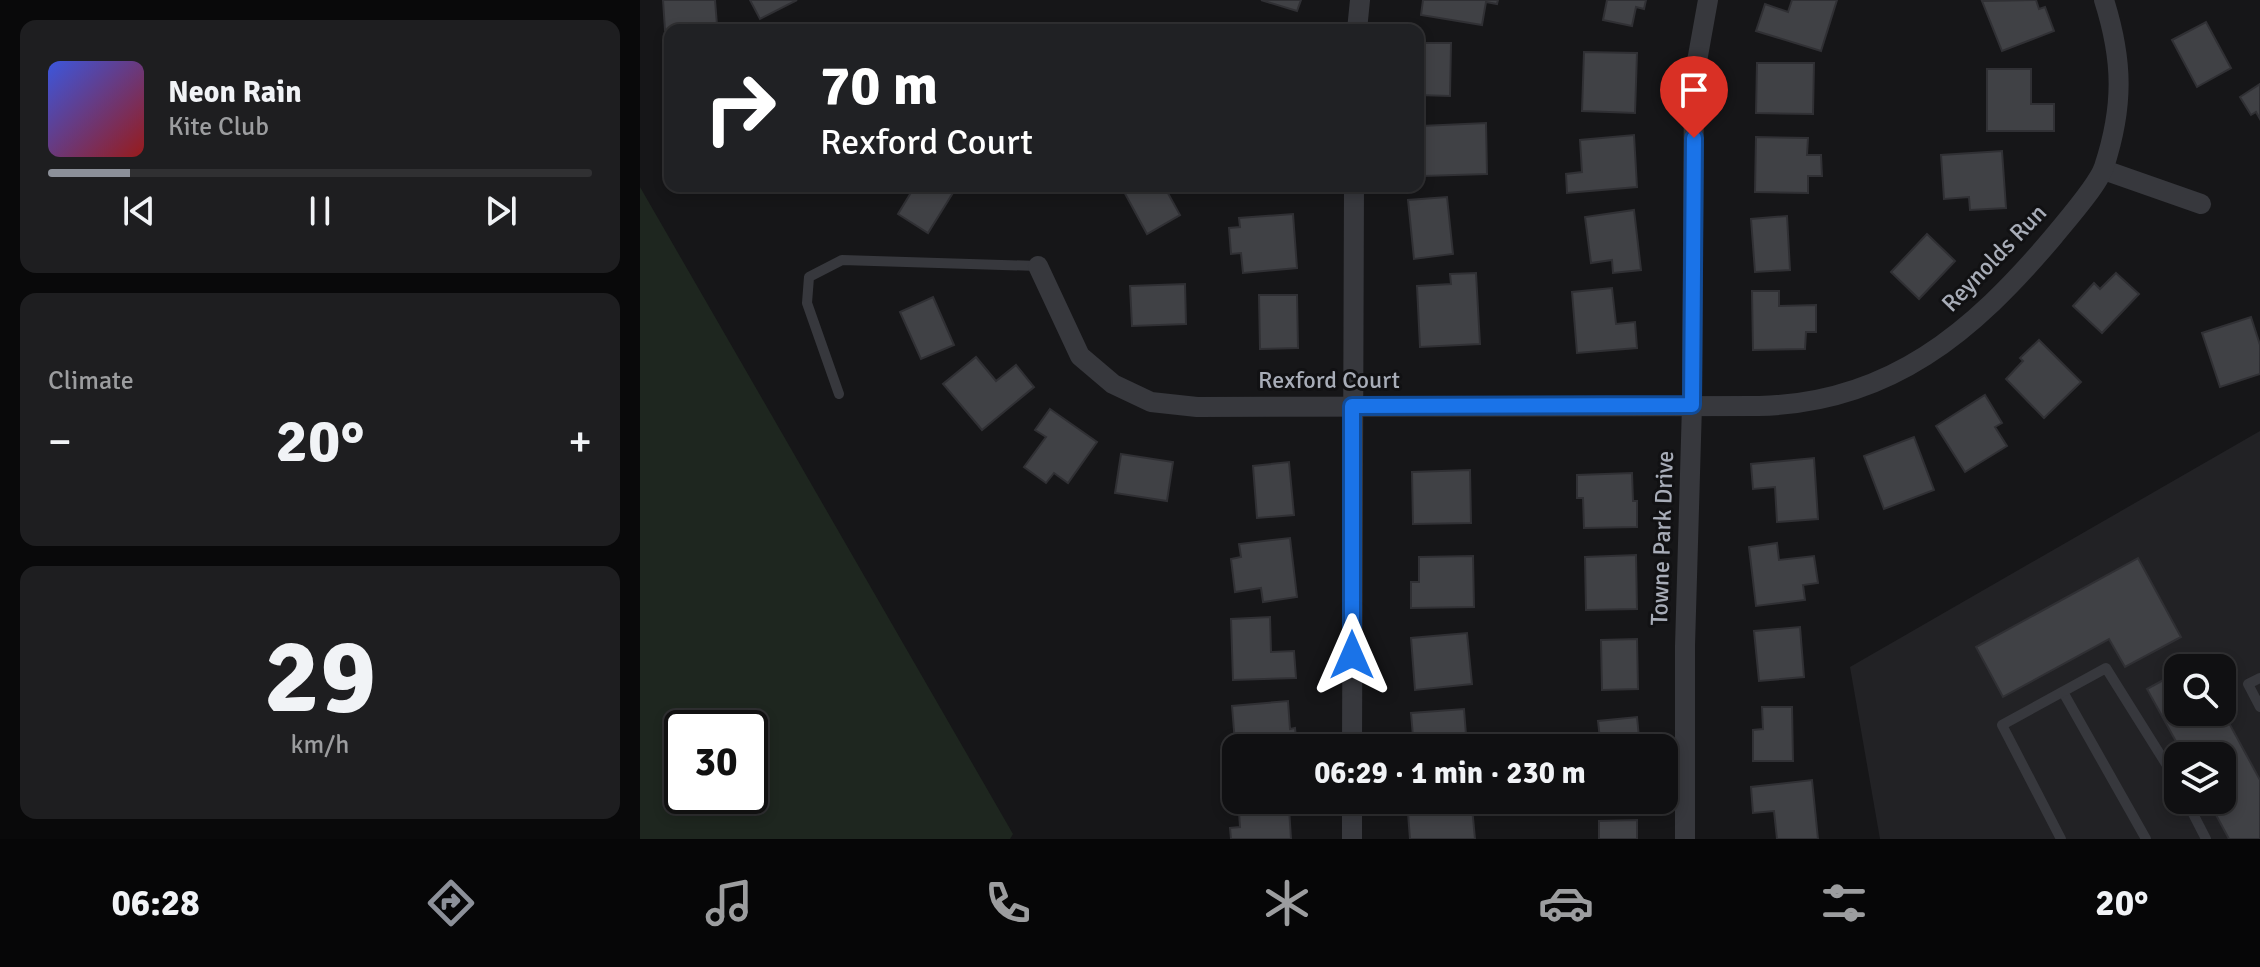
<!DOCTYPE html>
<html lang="en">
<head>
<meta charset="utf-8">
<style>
  :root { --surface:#101012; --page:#1e1e20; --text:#f1f3f6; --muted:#9c9d9f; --line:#303032; --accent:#8c9099 }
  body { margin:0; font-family:Signika,sans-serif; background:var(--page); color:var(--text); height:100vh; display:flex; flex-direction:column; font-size:30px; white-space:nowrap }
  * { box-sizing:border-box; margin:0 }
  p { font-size:26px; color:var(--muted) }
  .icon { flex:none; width:44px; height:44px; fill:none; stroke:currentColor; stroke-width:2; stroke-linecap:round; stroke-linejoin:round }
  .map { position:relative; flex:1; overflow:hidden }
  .details { display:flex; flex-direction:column; gap:20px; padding:20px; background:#09090a; width:640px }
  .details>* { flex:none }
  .guide { position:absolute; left:24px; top:24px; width:760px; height:168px; border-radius:16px; box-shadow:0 4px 12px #0003,0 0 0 2px var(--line); background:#202124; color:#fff; overflow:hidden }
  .fabs { position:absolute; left:1524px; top:654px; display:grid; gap:16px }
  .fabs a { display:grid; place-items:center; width:72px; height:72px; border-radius:16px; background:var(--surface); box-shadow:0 4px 12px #0003,0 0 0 2px var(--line); font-size:40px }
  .speed { position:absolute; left:24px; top:710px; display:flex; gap:16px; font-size:40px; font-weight:700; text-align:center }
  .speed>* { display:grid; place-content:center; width:104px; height:104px; border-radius:50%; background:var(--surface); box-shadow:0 4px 12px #0003,0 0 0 2px var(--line); line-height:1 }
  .speed .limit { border:4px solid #111; border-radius:12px; background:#fff; color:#111 }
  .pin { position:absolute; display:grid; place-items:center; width:68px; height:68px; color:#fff; margin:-82px -34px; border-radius:50% 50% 50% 0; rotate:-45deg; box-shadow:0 0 8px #0007 }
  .pin .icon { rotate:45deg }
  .me { position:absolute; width:88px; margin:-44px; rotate:0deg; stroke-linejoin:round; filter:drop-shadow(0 0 6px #0008) }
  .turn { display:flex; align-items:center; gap:28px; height:168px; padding:0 24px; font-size:36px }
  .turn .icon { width:104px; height:104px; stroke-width:2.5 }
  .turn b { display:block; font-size:56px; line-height:68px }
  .big { font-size:60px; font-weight:700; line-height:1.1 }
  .details .widget { flex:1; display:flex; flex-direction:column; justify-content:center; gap:12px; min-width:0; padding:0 28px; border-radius:16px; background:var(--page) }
  .details .dial { align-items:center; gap:0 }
  .dial b { font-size:104px; line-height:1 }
  .song { display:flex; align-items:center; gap:24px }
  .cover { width:96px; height:96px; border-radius:12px; background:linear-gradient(135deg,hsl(230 70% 55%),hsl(0 70% 35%)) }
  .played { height:8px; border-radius:4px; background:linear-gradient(90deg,var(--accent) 15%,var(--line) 15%) }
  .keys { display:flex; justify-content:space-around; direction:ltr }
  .heat { display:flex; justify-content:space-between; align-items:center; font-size:44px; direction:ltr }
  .trip { position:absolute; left:582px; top:734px; width:456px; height:80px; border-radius:16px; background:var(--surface); box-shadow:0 4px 12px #0003,0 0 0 2px var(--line); font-weight:700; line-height:80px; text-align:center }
  .dock { display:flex; height:128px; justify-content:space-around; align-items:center; background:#060607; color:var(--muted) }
  .dock .icon { width:56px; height:56px }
  .dock .selected { color:var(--accent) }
  .dock b { font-size:36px; color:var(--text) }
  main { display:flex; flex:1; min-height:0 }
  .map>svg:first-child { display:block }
  .built { fill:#222225; fill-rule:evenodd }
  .green { fill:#1e261f; fill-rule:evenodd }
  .building { fill:#404145; stroke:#303034; stroke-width:2 }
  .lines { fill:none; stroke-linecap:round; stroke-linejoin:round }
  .lane { stroke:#37383d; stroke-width:10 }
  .street { stroke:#37383d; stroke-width:20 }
  .route-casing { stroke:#114b97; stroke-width:20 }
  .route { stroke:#1a73e8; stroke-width:14 }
  .labels { text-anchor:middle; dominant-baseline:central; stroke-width:6; stroke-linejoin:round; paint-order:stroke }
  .street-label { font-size:24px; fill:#a8adb8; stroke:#111113 }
</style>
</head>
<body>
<main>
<section class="details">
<div class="widget">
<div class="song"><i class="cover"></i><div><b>Neon Rain</b><p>Kite Club</p></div></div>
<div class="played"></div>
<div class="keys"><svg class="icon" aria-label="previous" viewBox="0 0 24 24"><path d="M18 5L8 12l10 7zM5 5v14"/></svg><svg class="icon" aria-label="pause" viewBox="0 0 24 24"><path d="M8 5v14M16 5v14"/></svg><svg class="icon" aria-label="next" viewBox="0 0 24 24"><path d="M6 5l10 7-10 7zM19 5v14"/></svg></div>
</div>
<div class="widget"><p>Climate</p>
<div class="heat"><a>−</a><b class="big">20°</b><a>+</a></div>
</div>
<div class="widget dial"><b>29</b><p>km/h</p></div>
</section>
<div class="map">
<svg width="1620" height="839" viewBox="0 0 1620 839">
  <rect width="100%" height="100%" fill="#161618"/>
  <path class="built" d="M1620 431V839H1240L1210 667ZM1538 668H1582V712H1538ZM1538 756H1582V800H1538Z"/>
  <path class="green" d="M0 187 373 834 370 839H0ZM42 728H110V796H42Z"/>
  <g class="building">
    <path d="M23 0H75L77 25 25 30Z"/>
    <path d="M110 0H157L120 19Z"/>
    <path d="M621 0H661L657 11Z"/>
    <path d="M783 0H858L857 4 846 2 842 25 781 15Z"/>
    <path d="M967 0H1006L1004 9 996 7 992 26 963 20Z"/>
    <path d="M1152 0H1197L1181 51 1116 31 1125 4 1148 12Z"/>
    <path d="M1396 0 1399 9 1405 7 1414 31 1362 51 1342 1Z"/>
    <path d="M1566 22 1591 68 1557 87 1532 40Z"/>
    <path d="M778 43H811L810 96 778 95Z"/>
    <path d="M944 52 997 53 995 113 942 111Z"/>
    <path d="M1117 63H1174L1173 114 1116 113Z"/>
    <path d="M1347 69H1391V104H1414V131H1347Z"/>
    <path d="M1620 84V119L1616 112 1611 115 1600 97Z"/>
    <path d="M846 123 847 174 783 176 781 126Z"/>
    <path d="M994 135 997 187 927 193 926 174 942 172 940 140Z"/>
    <path d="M1116 137 1168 138 1167 155H1181L1182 176H1168V193L1115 192Z"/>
    <path d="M1362 151 1366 208 1330 210 1329 197 1304 199 1301 155Z"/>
    <path d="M275 186 316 188 288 233 258 214Z"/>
    <path d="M486 186H524L540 215 507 234 482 188Z"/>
    <path d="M594 186H648V190L594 191Z"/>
    <path d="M807 197 813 254 774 259 768 200Z"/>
    <path d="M994 210 1001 270 973 273 972 260 951 263 945 217Z"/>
    <path d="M653 214 657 268 603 273 601 253 591 254 589 228 600 227 599 218Z"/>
    <path d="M1147 216 1150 270 1115 272 1111 219Z"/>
    <path d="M1287 234 1315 261 1279 299 1251 272Z"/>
    <path d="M836 273 840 344 780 347 777 286 811 284 810 274Z"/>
    <path d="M1476 273 1499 294 1462 333 1433 306 1454 283 1460 289Z"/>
    <path d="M545 284 546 324 492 326 490 286Z"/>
    <path d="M972 288 976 324 995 322 997 348 937 353 932 292Z"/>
    <path d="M1112 291H1139V306L1176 305V332H1166L1165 349 1113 350Z"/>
    <path d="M619 295H657L658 348 620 349Z"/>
    <path d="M293 297 314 345 281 359 260 312Z"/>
    <path d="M1611 317 1620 345V374L1580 387 1562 333Z"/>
    <path d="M1399 340 1441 382 1404 418 1366 379 1383 361 1380 358Z"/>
    <path d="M336 357 356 381 376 365 394 387 342 430 303 384Z"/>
    <path d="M1345 395 1362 423 1355 427 1367 446 1325 472 1296 426Z"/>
    <path d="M410 409 457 442 428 483 414 473 406 483 384 467 406 437 395 430Z"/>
    <path d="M1274 437 1294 490 1244 509 1224 456Z"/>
    <path d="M481 454 533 462 527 501 475 493Z"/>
    <path d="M1174 458 1178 519 1137 522 1135 487 1113 489 1111 464Z"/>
    <path d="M649 462 654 515 617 518 613 466Z"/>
    <path d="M830 470 831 523 773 524 772 472Z"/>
    <path d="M992 473 993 501H997V527L944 528 943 498H937V475Z"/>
    <path d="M650 538 657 597 623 602 621 588 595 592 591 559 601 557 599 544Z"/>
    <path d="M1137 543 1139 560 1174 556 1178 583 1163 585 1165 600 1116 606 1109 547Z"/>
    <path d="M996 555 997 609 946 610 945 557Z"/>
    <path d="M833 556 834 607 771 608V582H779V557Z"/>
    <path d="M1498 558 1541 637 1485 667 1469 639 1363 697 1336 647Z"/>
    <path d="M630 617 631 652 654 651 656 678 593 680 591 619Z"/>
    <path d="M1160 627 1164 677 1119 681 1114 631Z"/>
    <path d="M827 633 832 684 775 690 771 638Z"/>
    <path d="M997 639 998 689 962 690 961 640Z"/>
    <path d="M1538 672V712L1582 710 1620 780V839H1589L1568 800H1582V756H1544L1507 689Z"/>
    <path d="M648 701 650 729 655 728 657 748H596V755L592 706Z"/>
    <path d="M1122 707H1152L1153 761H1113V730L1123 729Z"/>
    <path d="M824 709 827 748H774L771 713Z"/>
    <path d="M997 717 1000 748H961L958 721Z"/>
    <path d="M1172 780 1178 839H1137L1134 811 1113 813 1111 787Z"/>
    <path d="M832 807 835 839H770L768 813Z"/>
    <path d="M649 808 651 839H591L590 828 600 827 599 812Z"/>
    <path d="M997 820V839H959V821Z"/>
  </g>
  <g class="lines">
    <g class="lane">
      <path d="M199 394 167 303 169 277 202 260 398 266"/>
      <path d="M1620 678 1608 684 1620 707"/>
      <path d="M1423 692 1506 839"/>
      <path d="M1546 800 1566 839"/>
      <path d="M1421 839 1362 725 1466 668 1538 783"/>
    </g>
    <g class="street">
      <path d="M717 30 720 0"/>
      <path d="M1464 170 1561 204"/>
      <path d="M398 266 440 356 473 384 511 402 557 407 1119 406C1250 403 1333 332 1414 236 1427 220 1458 185 1464 167 1484 106 1483 60 1464 0"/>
      <path d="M712 748 714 186"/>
      <path d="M712 839V800"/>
      <path d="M1045 839V646L1052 405 1054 78 1068 0"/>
    </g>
  </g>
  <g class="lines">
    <defs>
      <path id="route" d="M712 655V406L1052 405 1054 138"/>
    </defs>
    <use href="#route" class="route-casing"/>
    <use href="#route" class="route"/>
  </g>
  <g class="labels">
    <g class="street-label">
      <text transform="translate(1354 258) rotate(-46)">Reynolds Run</text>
      <text x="689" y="380">Rexford Court</text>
      <text transform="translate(1022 538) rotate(-88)">Towne Park Drive</text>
    </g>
  </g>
</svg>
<div class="fabs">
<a><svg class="icon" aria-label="search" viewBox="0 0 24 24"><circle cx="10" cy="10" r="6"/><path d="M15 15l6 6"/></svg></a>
<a><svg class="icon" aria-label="layers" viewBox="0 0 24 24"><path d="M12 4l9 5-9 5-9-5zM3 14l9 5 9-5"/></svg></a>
</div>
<div class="speed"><div class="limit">30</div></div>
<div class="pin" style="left:1054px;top:138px;background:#d93025"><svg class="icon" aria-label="arrive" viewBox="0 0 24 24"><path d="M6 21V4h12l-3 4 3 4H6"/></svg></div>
<svg class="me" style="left:712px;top:655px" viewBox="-20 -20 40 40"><path d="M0-17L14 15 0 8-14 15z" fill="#1a73e8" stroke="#fff" stroke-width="4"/></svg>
<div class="trip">06:29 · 1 min · 230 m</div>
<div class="guide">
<div class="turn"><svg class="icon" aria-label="right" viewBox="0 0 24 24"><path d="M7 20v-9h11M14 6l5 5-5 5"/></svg><div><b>70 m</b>Rexford Court</div></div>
</div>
</div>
</main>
<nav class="dock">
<b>06:28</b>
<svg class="icon selected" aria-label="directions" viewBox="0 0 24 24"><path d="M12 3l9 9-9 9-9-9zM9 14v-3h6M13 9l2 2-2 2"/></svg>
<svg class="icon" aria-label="music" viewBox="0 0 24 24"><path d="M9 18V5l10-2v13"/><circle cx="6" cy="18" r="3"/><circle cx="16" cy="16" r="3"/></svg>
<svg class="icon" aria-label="phone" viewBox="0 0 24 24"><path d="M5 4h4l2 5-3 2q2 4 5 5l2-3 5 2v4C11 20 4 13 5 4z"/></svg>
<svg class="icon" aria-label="climate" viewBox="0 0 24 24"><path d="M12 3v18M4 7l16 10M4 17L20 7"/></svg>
<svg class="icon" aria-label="car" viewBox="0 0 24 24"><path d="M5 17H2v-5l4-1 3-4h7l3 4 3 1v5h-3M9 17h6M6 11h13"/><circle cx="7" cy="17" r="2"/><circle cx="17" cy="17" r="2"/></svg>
<svg class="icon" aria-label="filters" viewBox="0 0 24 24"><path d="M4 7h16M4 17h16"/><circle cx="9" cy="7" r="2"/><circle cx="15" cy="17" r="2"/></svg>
<b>20°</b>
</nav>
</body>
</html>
